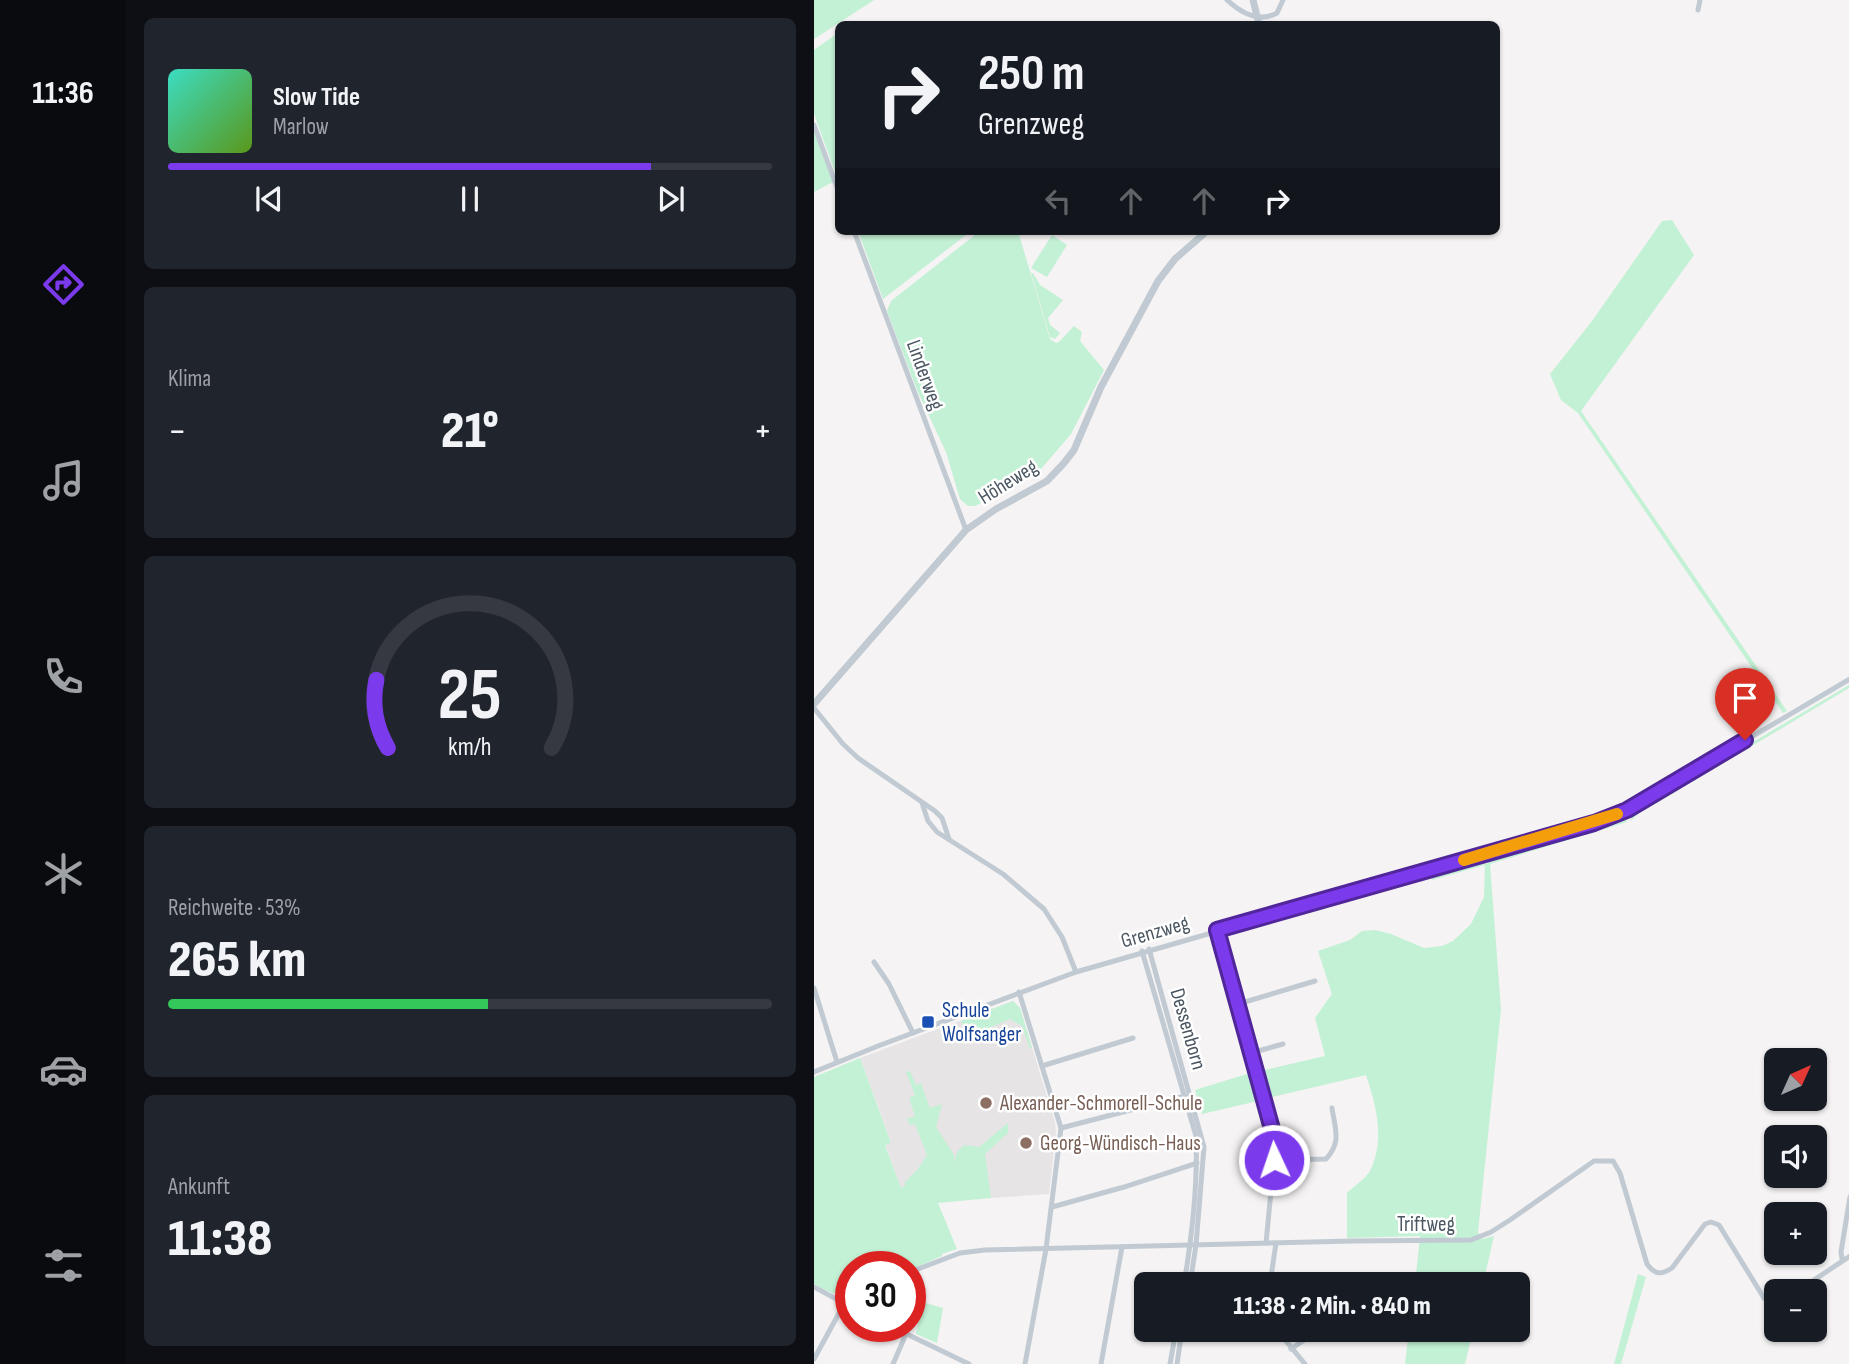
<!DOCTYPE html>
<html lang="de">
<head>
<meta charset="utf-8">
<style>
  :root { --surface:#171b24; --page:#20242c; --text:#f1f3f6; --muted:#9ea1a6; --line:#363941; --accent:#7c3aed }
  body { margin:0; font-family:"Sofia Sans Condensed",sans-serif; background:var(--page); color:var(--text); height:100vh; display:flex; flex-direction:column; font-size:26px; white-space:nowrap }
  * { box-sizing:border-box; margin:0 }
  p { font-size:23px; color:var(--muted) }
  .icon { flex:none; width:38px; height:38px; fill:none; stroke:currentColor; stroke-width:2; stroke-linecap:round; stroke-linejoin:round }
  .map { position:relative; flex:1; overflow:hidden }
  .drawer { display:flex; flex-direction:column; gap:18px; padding:18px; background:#0d0f14; width:688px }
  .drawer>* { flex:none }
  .guide { position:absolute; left:21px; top:21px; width:665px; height:214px; border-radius:10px; box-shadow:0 2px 5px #0004; background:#171b24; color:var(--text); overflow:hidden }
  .needle { width:46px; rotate:45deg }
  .buttons { position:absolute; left:950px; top:1048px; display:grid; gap:14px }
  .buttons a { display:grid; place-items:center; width:63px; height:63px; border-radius:10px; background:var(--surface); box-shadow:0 2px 5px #0004; font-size:35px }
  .speed { position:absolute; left:21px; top:1251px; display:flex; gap:14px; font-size:35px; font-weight:700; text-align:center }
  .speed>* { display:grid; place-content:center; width:91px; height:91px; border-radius:50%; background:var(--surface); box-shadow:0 2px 5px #0004; line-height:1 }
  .speed .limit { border:10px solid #d22; background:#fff; color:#111 }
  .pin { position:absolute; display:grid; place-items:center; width:60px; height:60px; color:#fff; margin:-72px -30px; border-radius:50% 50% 50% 0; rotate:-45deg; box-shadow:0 0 7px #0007 }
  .pin .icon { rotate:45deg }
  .me { position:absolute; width:77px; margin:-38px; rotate:357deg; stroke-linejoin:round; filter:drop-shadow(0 0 5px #0008) }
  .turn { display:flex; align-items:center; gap:24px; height:147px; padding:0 28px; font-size:32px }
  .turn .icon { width:91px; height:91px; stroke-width:2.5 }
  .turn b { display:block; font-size:49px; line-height:60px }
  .lanes { display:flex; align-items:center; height:66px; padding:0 28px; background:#0003; justify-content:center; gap:35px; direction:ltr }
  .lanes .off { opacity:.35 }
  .big { font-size:52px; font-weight:800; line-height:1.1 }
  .drawer .card { flex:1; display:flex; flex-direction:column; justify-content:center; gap:10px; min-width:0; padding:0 24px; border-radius:10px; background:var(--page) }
  .drawer .dial { align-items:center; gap:0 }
  .dial svg { height:182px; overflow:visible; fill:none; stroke:var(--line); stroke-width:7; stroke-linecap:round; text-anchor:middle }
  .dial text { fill:var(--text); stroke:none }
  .song { display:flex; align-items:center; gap:21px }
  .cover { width:84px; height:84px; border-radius:10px; background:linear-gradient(135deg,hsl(170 70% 55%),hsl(90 70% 35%)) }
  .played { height:7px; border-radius:4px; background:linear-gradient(90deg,var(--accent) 80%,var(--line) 80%) }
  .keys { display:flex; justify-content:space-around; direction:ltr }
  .heat { display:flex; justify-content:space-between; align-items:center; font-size:38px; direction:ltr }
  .charge { height:10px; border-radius:5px; background:linear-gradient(90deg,#34c759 53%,var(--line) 0) }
  .trip { position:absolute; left:320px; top:1272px; width:396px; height:70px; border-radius:10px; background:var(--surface); box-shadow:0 2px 5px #0004; font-weight:800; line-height:70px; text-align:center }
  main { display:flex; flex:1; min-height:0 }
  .dock { display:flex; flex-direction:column; width:126px; justify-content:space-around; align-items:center; background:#090b0e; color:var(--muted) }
  .dock .icon { width:49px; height:49px }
  .dock .on { color:var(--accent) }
  .dock b { font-size:32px; color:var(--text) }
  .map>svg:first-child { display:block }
  .education { fill:#e6e4e5 }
  .green { fill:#c3f1d5 }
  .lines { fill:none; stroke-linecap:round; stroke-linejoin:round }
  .minor { stroke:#c1cad2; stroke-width:5 }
  .tertiary { stroke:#c1cad2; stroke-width:7 }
  .route-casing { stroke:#51269a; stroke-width:18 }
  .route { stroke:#7c3aed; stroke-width:12 }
  .slow { stroke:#f59e0b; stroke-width:12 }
  .transit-dot { fill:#1a4fb4; stroke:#fff; stroke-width:2.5 }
  .education-dot { fill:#8d6e63; stroke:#fff; stroke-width:2.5 }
  .labels { text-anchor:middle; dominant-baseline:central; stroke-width:5; stroke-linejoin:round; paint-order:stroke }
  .street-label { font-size:21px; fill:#4a5661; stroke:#fff }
  .transit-label { font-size:21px; fill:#164399; stroke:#fff; text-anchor:start }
  .education-label { font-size:21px; fill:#785e54; stroke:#fff; text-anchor:start }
</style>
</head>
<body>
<main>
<nav class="dock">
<b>11:36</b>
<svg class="icon on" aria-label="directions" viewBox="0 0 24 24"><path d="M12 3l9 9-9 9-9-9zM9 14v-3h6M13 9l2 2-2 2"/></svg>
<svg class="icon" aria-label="music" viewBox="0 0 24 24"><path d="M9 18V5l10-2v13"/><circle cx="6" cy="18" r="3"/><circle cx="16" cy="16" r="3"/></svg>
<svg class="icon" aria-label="phone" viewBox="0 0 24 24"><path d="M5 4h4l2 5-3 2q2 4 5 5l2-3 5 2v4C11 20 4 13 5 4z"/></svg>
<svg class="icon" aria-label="climate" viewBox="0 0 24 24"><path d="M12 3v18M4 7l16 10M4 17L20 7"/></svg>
<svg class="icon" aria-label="car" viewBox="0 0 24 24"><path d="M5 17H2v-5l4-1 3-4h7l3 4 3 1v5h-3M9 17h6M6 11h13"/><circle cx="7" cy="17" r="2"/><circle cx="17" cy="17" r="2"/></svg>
<svg class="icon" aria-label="filters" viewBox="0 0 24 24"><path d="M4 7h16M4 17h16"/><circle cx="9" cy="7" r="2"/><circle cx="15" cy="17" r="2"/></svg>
</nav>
<section class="drawer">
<div class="card">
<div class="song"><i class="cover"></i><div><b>Slow Tide</b><p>Marlow</p></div></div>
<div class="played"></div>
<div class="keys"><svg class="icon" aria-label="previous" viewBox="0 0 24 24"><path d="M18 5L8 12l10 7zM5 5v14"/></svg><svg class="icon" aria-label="pause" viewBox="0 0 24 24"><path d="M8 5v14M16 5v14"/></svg><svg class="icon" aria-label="next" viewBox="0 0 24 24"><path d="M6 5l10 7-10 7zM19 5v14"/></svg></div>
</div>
<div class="card"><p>Klima</p>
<div class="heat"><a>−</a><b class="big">21°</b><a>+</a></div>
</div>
<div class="card dial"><svg viewBox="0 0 100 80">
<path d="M14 69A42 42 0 1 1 86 69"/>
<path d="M14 69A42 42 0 0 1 9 39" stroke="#7c3aed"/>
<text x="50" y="56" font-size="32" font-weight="700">25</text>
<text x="50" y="72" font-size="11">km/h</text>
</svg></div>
<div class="card"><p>Reichweite · 53%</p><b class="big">265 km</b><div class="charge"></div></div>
<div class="card"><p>Ankunft</p><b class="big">11:38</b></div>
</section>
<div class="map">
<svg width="1036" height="1364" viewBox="0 0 1036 1364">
  <rect width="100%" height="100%" fill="#f5f3f3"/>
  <path class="education" d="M199 1001 206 1008 241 1122 242 1132 235 1194 177 1198 87 1188 71 1144 77 1142 46 1058Z"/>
  <g class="green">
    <path d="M0 0H60L0 39Z"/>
    <path d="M24 33V180L0 114V50Z"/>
    <path d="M0 131 19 182 0 192Z"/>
    <path d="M858 220 880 255 767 411 973 711 969 713 764 413 747 400 736 374 778 321 848 221Z"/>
    <path d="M44 231H157L69 299Z"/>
    <path d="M166 231H204L236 339 242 343 245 342 260 326 268 332 266 341 290 370 257 434 227 469 206 483 194 485 186 494 161 506H154L146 499 132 452 103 390 73 311 77 301Z"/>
    <path d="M238 235 253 245 233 277 217 268Z"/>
    <path d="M217 273H219L226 285 249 300 234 318 236 325 246 333 241 339 236 337Z"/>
    <path d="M1035 685V688L824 814 817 821 818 814Z"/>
    <path d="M811 817 813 822 676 864 687 1009 664 1232 668 1239 680 1236 669 1284H601L606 1236 533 1238V1193C540 1186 553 1178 557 1169 571 1138 562 1105 552 1075L454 1098 446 1071 511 1056 501 1018 518 994 504 951 536 940 548 931 561 930 577 934 610 948 628 946 639 941 657 924 670 897 671 865 618 880 616 875 673 858 672 864H673L676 858Z"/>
    <path d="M199 1001 206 1008 218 1048 216 1049 208 1026 196 1019 165 1032 162 1025 155 1024 149 1026 147 1021Z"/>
    <path d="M46 1058 77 1143 71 1145 87 1188 92 1185 90 1183 104 1169 113 1155 101 1124 96 1125 93 1119 101 1116 95 1098 101 1095 92 1072 96 1071 102 1085 107 1083 116 1108 128 1104 122 1127 140 1155V1163L143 1152 150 1145 165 1147 194 1123V1133L171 1154 177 1198 124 1203 143 1249 128 1254V1256L96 1270V1267H37V1296C22 1296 12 1291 0 1284V1077Z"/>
    <path d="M436 1073 444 1101 388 1114 381 1090Z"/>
    <path d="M824 1274 832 1277 807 1364H800Z"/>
    <path d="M108 1302 129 1308 123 1343 102 1334Z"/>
    <path d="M595 1330H659L651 1364H591Z"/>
  </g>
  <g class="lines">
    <g class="minor">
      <path d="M413 0C427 13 445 23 463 13L469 0"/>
      <path d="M884 10 886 0"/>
      <path d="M0 125 24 190"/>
      <path d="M40 231 152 530"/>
      <path d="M0 708 29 744 44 758 121 811 128 818 135 839"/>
      <path d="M108 803 114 821 123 832 189 874 230 909 248 937 262 972"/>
      <path d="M403 931 459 1129 460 1160 452 1243"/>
      <path d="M335 949 390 1147 382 1245 376 1284"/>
      <path d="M328 951 382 1136C384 1185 378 1236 370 1284"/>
      <path d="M60 962 75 984 99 1033"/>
      <path d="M0 988 23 1062"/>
      <path d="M205 992 247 1128 232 1249 211 1364"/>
      <path d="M424 1004 501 981"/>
      <path d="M437 1053 469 1044"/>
      <path d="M228 1066 319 1038"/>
      <path d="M0 1072 64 1046 262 972 780 823 813 810 1036 679"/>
      <path d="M247 1128 371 1096"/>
      <path d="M460 1160 512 1159C528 1142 521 1129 518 1108"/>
      <path d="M238 1207 310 1187 383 1163"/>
      <path d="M1028 1259 1027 1252 1036 1197"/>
      <path d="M96 1272 146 1253 171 1250 538 1241 657 1240 677 1232 696 1220 780 1161H799L806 1173 833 1264C841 1275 847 1275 858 1268L891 1224 897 1222 905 1225 950 1298 954 1301 962 1303"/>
      <path d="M456 1284 462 1243"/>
      <path d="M0 1287 37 1307"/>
      <path d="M982 1292 1036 1256"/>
      <path d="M76 1326 155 1364"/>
      <path d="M463 1330 491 1364"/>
      <path d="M477 1349 505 1330"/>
      <path d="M0 1359 30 1304"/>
      <path d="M79 1364 92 1334"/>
      <path d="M287 1364 308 1247"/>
      <path d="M356 1364 362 1330"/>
      <path d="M363 1364 368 1330"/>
    </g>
    <g class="tertiary">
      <path d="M439 0 445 24"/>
      <path d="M0 704 152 530 182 509 233 481 250 463 260 450 287 387 344 281 361 259 393 231"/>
    </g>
  </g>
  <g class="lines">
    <defs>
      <path id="route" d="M460 1160 458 1129 403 930 780 823 813 810 931 740"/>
    </defs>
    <use href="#route" class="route-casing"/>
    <use href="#route" class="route"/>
    <path class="slow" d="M650 860 803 814"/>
  </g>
  <rect class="transit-dot" x="107" y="1015" width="14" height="14" rx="3.5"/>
  <g class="education-dot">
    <circle cx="172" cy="1103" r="7"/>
    <circle cx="212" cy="1143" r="7"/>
  </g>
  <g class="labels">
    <g class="street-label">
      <text transform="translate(111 375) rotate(70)">Linderweg</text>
      <text transform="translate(194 482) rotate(-32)">Höheweg</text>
      <text transform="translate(341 932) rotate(-16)">Grenzweg</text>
      <text transform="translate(374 1029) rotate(74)">Dessenborn</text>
      <text x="612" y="1224">Triftweg</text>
    </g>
    <g class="transit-label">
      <text x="128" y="1010">Schule<tspan x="128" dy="24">Wolfsanger</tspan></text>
    </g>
    <g class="education-label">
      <text x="186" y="1103">Alexander-Schmorell-Schule</text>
      <text x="226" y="1143">Georg-Wündisch-Haus</text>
    </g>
  </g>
</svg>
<div class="buttons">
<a><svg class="needle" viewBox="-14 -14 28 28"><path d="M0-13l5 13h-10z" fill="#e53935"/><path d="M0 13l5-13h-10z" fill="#9ea1a6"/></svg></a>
<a><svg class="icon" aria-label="sound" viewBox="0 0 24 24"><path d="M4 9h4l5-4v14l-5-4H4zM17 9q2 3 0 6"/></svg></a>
<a>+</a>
<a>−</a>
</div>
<div class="speed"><div class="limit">30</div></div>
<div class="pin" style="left:931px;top:740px;background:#d93025"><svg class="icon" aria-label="arrive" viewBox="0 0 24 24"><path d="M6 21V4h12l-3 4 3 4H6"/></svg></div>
<svg class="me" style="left:460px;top:1160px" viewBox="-20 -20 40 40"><circle r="17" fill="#7c3aed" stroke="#fff" stroke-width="3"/><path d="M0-11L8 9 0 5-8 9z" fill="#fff"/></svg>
<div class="trip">11:38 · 2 Min. · 840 m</div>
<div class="guide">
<div class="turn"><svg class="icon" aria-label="right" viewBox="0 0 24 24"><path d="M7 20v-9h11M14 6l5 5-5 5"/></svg><div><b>250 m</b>Grenzweg</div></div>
<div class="lanes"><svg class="icon off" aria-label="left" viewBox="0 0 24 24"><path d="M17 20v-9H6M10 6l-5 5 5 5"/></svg><svg class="icon off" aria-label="ahead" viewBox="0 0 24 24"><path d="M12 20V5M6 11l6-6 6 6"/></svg><svg class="icon off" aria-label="ahead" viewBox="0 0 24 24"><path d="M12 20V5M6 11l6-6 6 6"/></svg><svg class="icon" aria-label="right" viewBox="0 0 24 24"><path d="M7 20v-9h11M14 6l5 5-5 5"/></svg></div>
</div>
</div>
</main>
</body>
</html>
